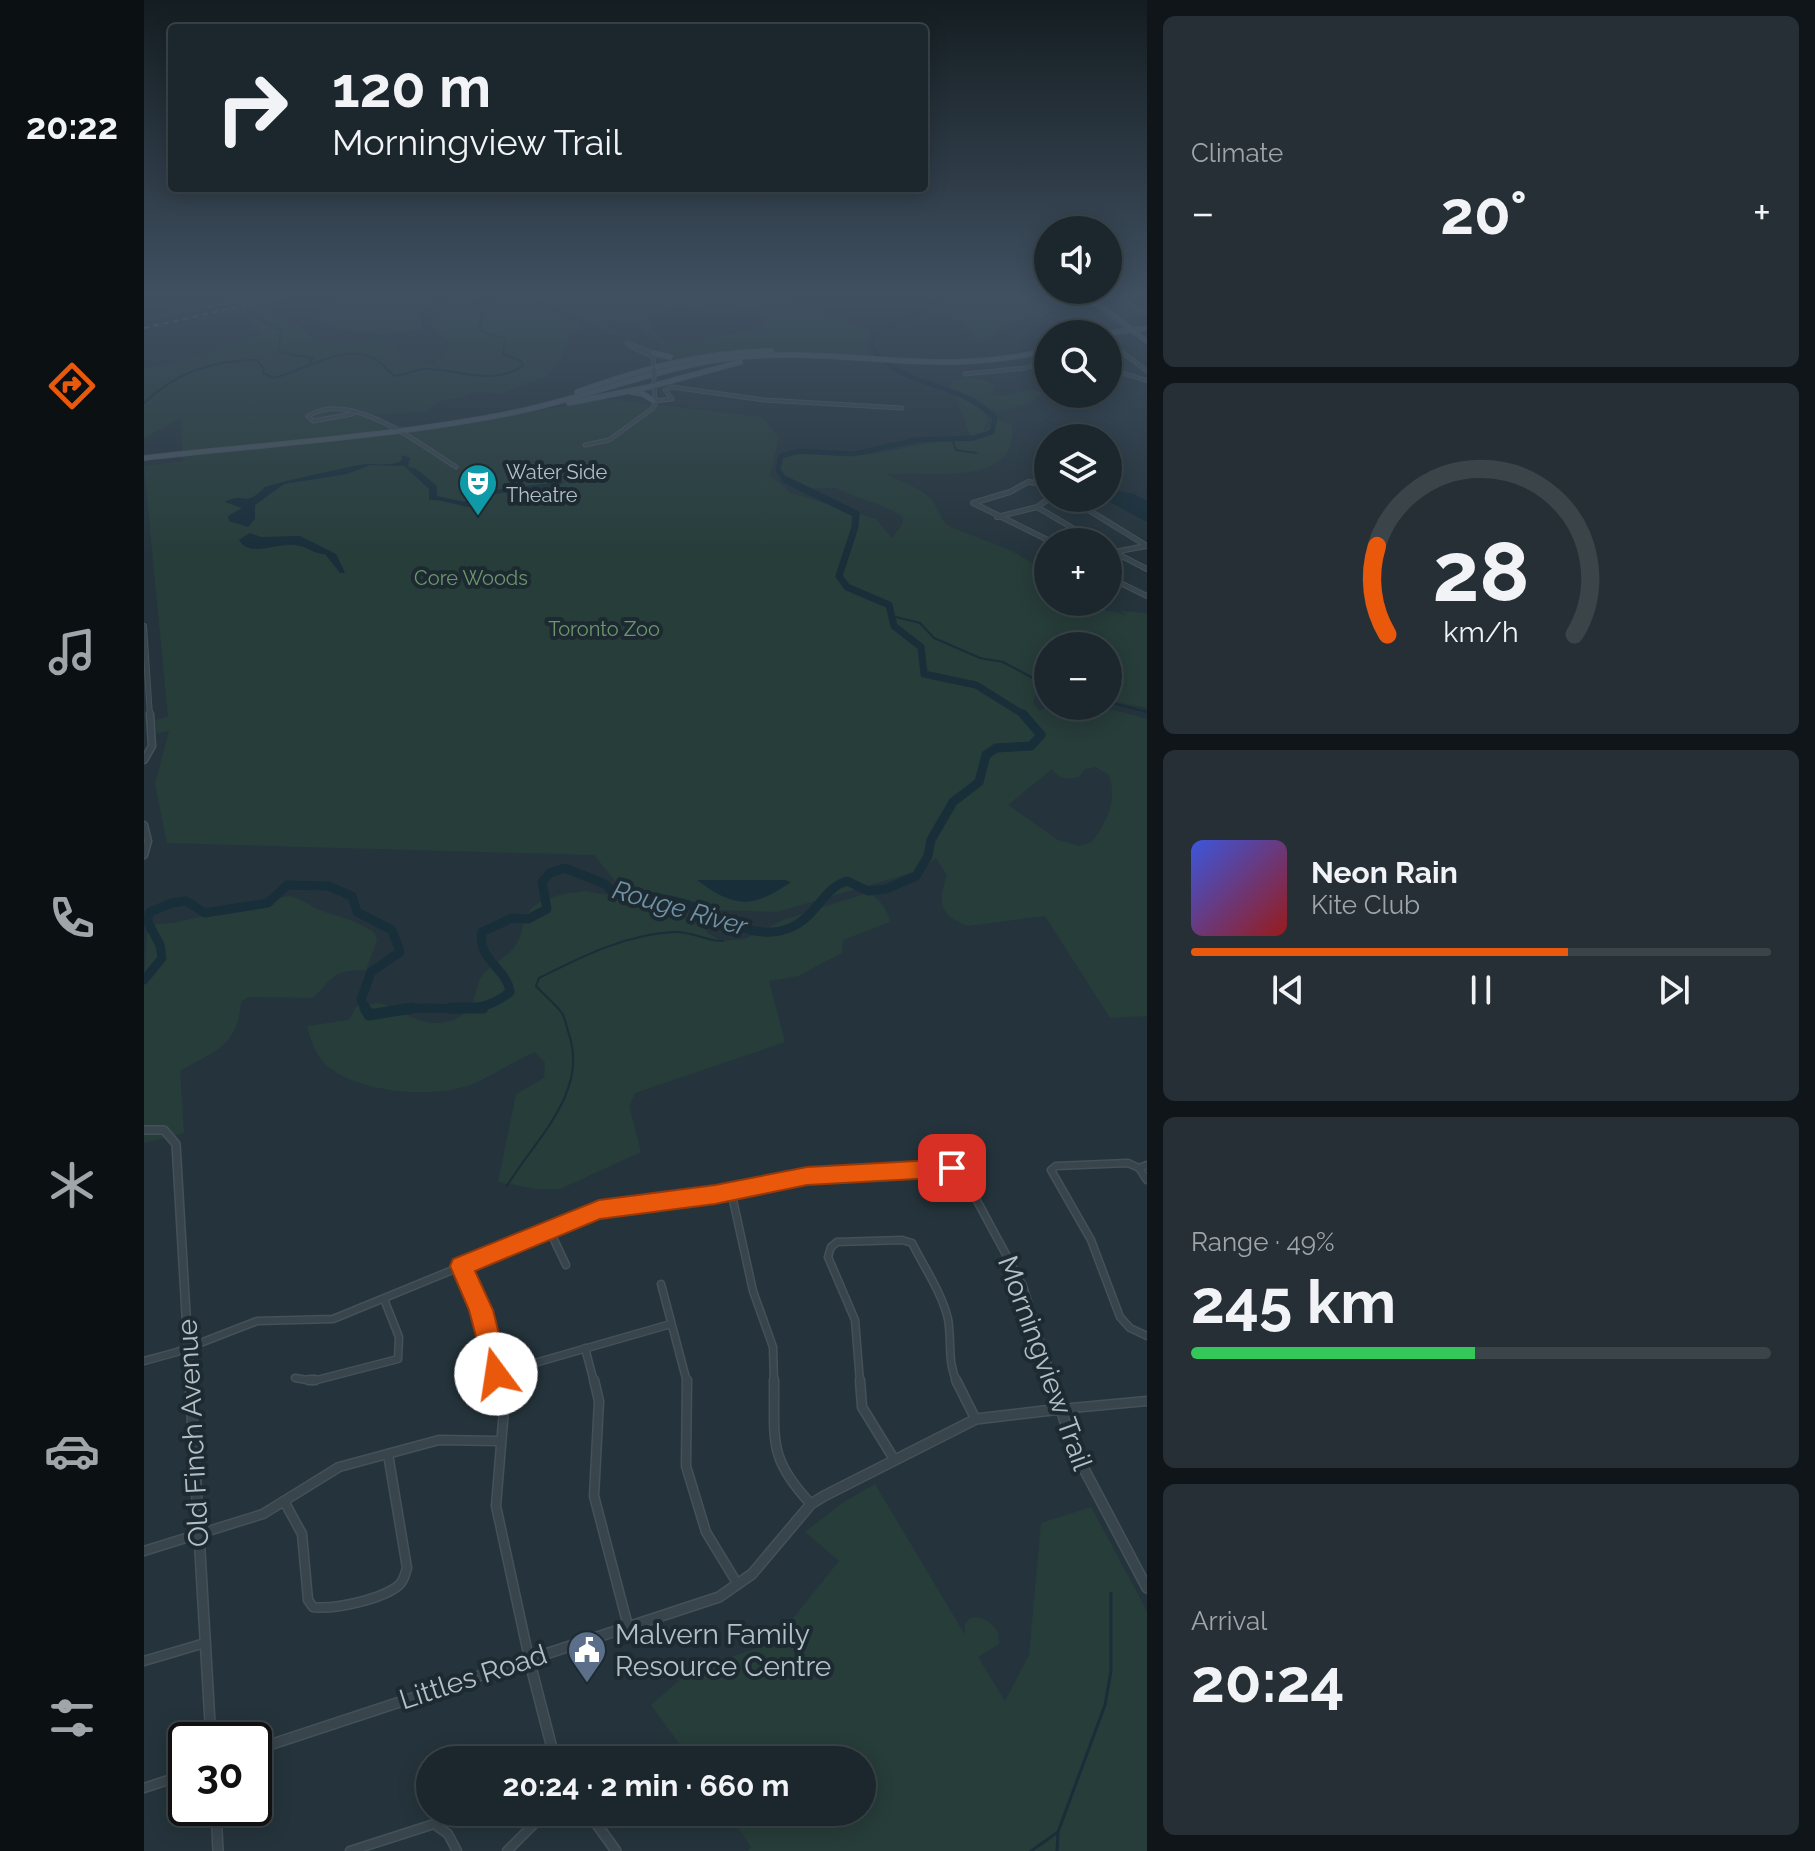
<!DOCTYPE html>
<html lang="en">
<head>
<meta charset="utf-8">
<style>
  :root { --surface:#1c272d; --page:#252f35; --text:#f1f3f6; --muted:#a0a5aa; --line:#3a4449; --accent:#ea580c }
  body { margin:0; font-family:Raleway,sans-serif; background:var(--page); color:var(--text); height:100vh; display:flex; flex-direction:column; font-size:30px; white-space:nowrap }
  * { box-sizing:border-box; margin:0 }
  p { font-size:26px; color:var(--muted) }
  .icon { flex:none; width:44px; height:44px; fill:none; stroke:currentColor; stroke-width:2; stroke-linecap:round; stroke-linejoin:round }
  .map { position:relative; flex:1; overflow:hidden }
  .details { display:flex; flex-direction:column; gap:16px; padding:16px; background:#0f1519; width:668px }
  .details>* { flex:none }
  .banner { position:absolute; left:24px; top:24px; width:760px; height:168px; border-radius:8px; box-shadow:0 4px 20px #0003,0 0 0 2px var(--line); background:#1c272d; color:var(--text); overflow:hidden }
  .tools { position:absolute; left:890px; top:216px; display:grid; gap:16px }
  .tools a { display:grid; place-items:center; width:88px; height:88px; border-radius:50%; background:var(--surface); box-shadow:0 4px 20px #0003,0 0 0 2px var(--line); font-size:40px }
  .speed { position:absolute; left:24px; top:1722px; display:flex; gap:16px; font-size:40px; font-weight:700; text-align:center }
  .speed>* { display:grid; place-content:center; width:104px; height:104px; border-radius:50%; background:var(--surface); box-shadow:0 4px 20px #0003,0 0 0 2px var(--line); line-height:1 }
  .speed .limit { border:4px solid #111; border-radius:12px; background:#fff; color:#111 }
  .pin { position:absolute; display:grid; place-items:center; width:68px; height:68px; color:#fff; margin:-34px; border-radius:16px; box-shadow:0 4px 12px #0006 }
  .me { position:absolute; width:88px; margin:-44px; rotate:346deg; stroke-linejoin:round; filter:drop-shadow(0 0 6px #0008) }
  .turn { display:flex; align-items:center; gap:28px; height:168px; padding:0 32px; font-size:36px }
  .turn .icon { width:104px; height:104px; stroke-width:2.5 }
  .turn b { display:block; font-size:56px; line-height:68px }
  .big { font-size:60px; font-weight:700; line-height:1.1 }
  .details .widget { flex:1; display:flex; flex-direction:column; justify-content:center; gap:12px; min-width:0; padding:0 28px; border-radius:12px; background:var(--page) }
  .details .dial { align-items:center; gap:0 }
  .dial svg { height:208px; overflow:visible; fill:none; stroke:var(--line); stroke-width:7; stroke-linecap:round; text-anchor:middle }
  .dial text { fill:var(--text); stroke:none }
  .song { display:flex; align-items:center; gap:24px }
  .cover { width:96px; height:96px; border-radius:12px; background:linear-gradient(135deg,hsl(230 70% 55%),hsl(0 70% 35%)) }
  .played { height:8px; border-radius:4px; background:linear-gradient(90deg,var(--accent) 65%,var(--line) 65%) }
  .keys { display:flex; justify-content:space-around; direction:ltr }
  .heat { display:flex; justify-content:space-between; align-items:center; font-size:44px; direction:ltr }
  .charge { height:12px; border-radius:6px; background:linear-gradient(90deg,#34c759 49%,var(--line) 0) }
  .trip { position:absolute; left:272px; top:1746px; width:460px; height:80px; border-radius:40px; background:var(--surface); box-shadow:0 4px 20px #0003,0 0 0 2px var(--line); font-weight:700; line-height:80px; text-align:center }
  main { display:flex; flex:1; min-height:0 }
  .dock { display:flex; flex-direction:column; width:144px; justify-content:space-around; align-items:center; background:#0b1012; color:var(--muted) }
  .dock .icon { width:56px; height:56px }
  .dock .current { color:var(--accent) }
  .dock b { font-size:36px; color:var(--text) }
  .map>svg:first-child { display:block }
  .green { fill:#273d3a; fill-rule:evenodd }
  .water { fill:#182e39 }
  .lines { fill:none; stroke-linecap:round; stroke-linejoin:round }
  .stream-far1 { stroke:#182e39; stroke-width:2 }
  .stream { stroke:#182e39; stroke-width:3 }
  .river-far3 { stroke:#182e39; stroke-width:5 }
  .river-far2 { stroke:#182e39; stroke-width:7 }
  .river-far1 { stroke:#182e39; stroke-width:9 }
  .river { stroke:#182e39; stroke-width:11 }
  .minor-far3-casing { stroke:#445158; stroke-width:5 }
  .minor-far2-casing { stroke:#445158; stroke-width:6 }
  .minor-far1-casing { stroke:#445158; stroke-width:9 }
  .minor-casing { stroke:#445158; stroke-width:11 }
  .tertiary-far3-casing { stroke:#445158; stroke-width:6 }
  .tertiary-far2-casing { stroke:#445158; stroke-width:9 }
  .tertiary-far1-casing { stroke:#445158; stroke-width:10 }
  .tertiary-casing { stroke:#445158; stroke-width:12 }
  .secondary-casing { stroke:#445158; stroke-width:6 }
  .minor-far3 { stroke:#38454c; stroke-width:3 }
  .minor-far2 { stroke:#38454c; stroke-width:4 }
  .minor-far1 { stroke:#38454c; stroke-width:6 }
  .minor { stroke:#38454c; stroke-width:8 }
  .tertiary-far3 { stroke:#38454c; stroke-width:4 }
  .tertiary-far2 { stroke:#38454c; stroke-width:6 }
  .tertiary-far1 { stroke:#38454c; stroke-width:7 }
  .tertiary { stroke:#38454c; stroke-width:9 }
  .secondary { stroke:#47555f; stroke-width:4 }
  .rail { stroke:#5b6a73; stroke-width:2; stroke-dasharray:5 5; stroke-linecap:butt }
  .minor-bridge-casing { stroke:#445158; stroke-width:5; stroke-linecap:butt }
  .minor-bridge { stroke:#38454c; stroke-width:3 }
  .route { fill:#ea580c; stroke:#983908; stroke-width:2 }
  .labels { text-anchor:middle; dominant-baseline:central; stroke-width:8; stroke-linejoin:round; paint-order:stroke }
  .far-poi-label { font-size:20px; fill:#b4c0c7; stroke:#1d2a31; text-anchor:start }
  .far-park-label { font-size:20px; fill:#6d976c; stroke:#1d2a31 }
  .water-label { font-size:26px; font-style:italic; fill:#6f93a5; stroke:#1d2a31 }
  .near-street-label { font-size:28px; fill:#b4c0c7; stroke:#1d2a31 }
  .near-poi-label { font-size:28px; fill:#b4c0c7; stroke:#1d2a31; text-anchor:start }
</style>
</head>
<body>
<main>
<nav class="dock">
<b>20:22</b>
<svg class="icon current" aria-label="directions" viewBox="0 0 24 24"><path d="M12 3l9 9-9 9-9-9zM9 14v-3h6M13 9l2 2-2 2"/></svg>
<svg class="icon" aria-label="music" viewBox="0 0 24 24"><path d="M9 18V5l10-2v13"/><circle cx="6" cy="18" r="3"/><circle cx="16" cy="16" r="3"/></svg>
<svg class="icon" aria-label="phone" viewBox="0 0 24 24"><path d="M5 4h4l2 5-3 2q2 4 5 5l2-3 5 2v4C11 20 4 13 5 4z"/></svg>
<svg class="icon" aria-label="climate" viewBox="0 0 24 24"><path d="M12 3v18M4 7l16 10M4 17L20 7"/></svg>
<svg class="icon" aria-label="car" viewBox="0 0 24 24"><path d="M5 17H2v-5l4-1 3-4h7l3 4 3 1v5h-3M9 17h6M6 11h13"/><circle cx="7" cy="17" r="2"/><circle cx="17" cy="17" r="2"/></svg>
<svg class="icon" aria-label="filters" viewBox="0 0 24 24"><path d="M4 7h16M4 17h16"/><circle cx="9" cy="7" r="2"/><circle cx="15" cy="17" r="2"/></svg>
</nav>
<div class="map">
<svg width="1003" height="1851" viewBox="0 0 1003 1851">
  <rect width="100%" height="100%" fill="#25343c"/>
  <g class="green">
    <path d="M198 296H287L277 317 278 328C252 337 193 334 170 319V316Z"/>
    <path d="M310 296H337L326 305 333 310 361 296H379L436 324V328L425 332 417 360 401 377 357 394 330 392 317 398 294 401 284 412 222 414 272 431 462 399 618 417 635 437 626 475 647 493 732 519 748 538 759 523V518C747 506 711 498 692 488 669 488 633 493 635 457L645 454 724 455 790 442 830 441 852 419 868 424C877 490 780 470 743 474 756 482 777 487 787 499 795 508 796 523 809 528 847 544 870 547 904 575V602H926L982 615 977 611 1003 613V708L964 700V646H904V689L892 695 889 702 896 711C920 695 977 712 1003 719V1016L966 1018 901 916 824 926C794 915 794 901 803 875L792 858 777 870 633 912 569 910 473 883 450 855 23 843 11 784 25 731 13 733 11 720 24 717 0 466 39 461 36 418 0 439V369L41 360 118 335C95 292 37 318 0 323V319L41 306 102 299 128 316 152 324 171 340 201 344 238 339 248 343 260 357 289 364 305 351 306 342 287 326C289 311 298 305 310 296ZM952 767 965 775C973 802 964 820 948 842L935 846 914 840 864 805 908 769C915 780 923 779 935 777L941 769Z"/>
    <path d="M385 296H547L549 298C533 314 521 307 505 318 504 331 516 336 526 344L517 346 496 327 498 325 482 326 471 319 462 324 473 333 468 334Z"/>
    <path d="M562 296H636L728 331 721 342 725 356C652 351 585 349 516 361L515 356 529 358 512 352 517 348 604 331 619 324 620 318 612 310 561 314 558 310H541L553 298Z"/>
    <path d="M819 296H908L903 310 858 328 840 341 831 340C822 318 799 318 779 310L786 303Z"/>
    <path d="M820 378 838 379 852 386 848 396C867 398 881 386 899 393L885 403 856 412 846 409 831 397 806 389 808 381Z"/>
    <path d="M812 396C828 399 837 405 844 420L838 434 826 436Z"/>
    <path d="M442 891 528 908 549 916 565 934 579 941 601 939 639 920 723 893C735 897 744 910 746 922L699 940 698 953 654 976 625 981 641 1042 491 1093 485 1106 497 1152 416 1189H392L354 1182 372 1094 400 1078 401 1063 391 1052C370 1061 351 1074 331 1083 292 1100 214 1093 182 1065 171 1055 167 1040 163 1026L205 1020 212 1007C221 1005 234 1001 242 1005 265 1017 291 1032 317 1016 332 1007 330 993 336 979 342 968 359 959 368 950 376 941 377 932 380 922 387 896 420 894 442 891Z"/>
    <path d="M144 896C159 898 164 906 178 911 201 919 209 919 231 933L233 941 222 970C190 969 188 978 169 998L104 997 97 1002C93 1048 71 1050 36 1071L40 1133 0 1143V983L3 933 13 924 30 923Z"/>
    <path d="M731 1484 821 1635V1624L826 1618C839 1616 846 1621 854 1632L855 1644 834 1657 861 1701 885 1655 897 1523 947 1507 1003 1611V1851H604L607 1847 583 1812H718V1760H547L507 1705 545 1672 630 1642 695 1561 661 1532 698 1503Z"/>
  </g>
  <g class="water">
    <path d="M258 455 266 458 264 467 271 468 293 486V496L320 502 341 491 422 481 414 486 350 494 340 507C321 510 304 499 285 500V489L260 466 226 465 203 474 140 484 111 505V519L104 527 85 521 84 516 98 508 81 502C101 491 100 509 121 487 152 478 183 472 215 465 229 462 246 468 258 460Z"/>
    <path d="M969 490 990 494 1003 501V522L960 499 964 498V491Z"/>
    <path d="M106 533 117 537 156 536 192 554 201 573H196L181 554C170 554 163 546 150 545 132 543 106 558 95 540Z"/>
    <path d="M553 880H641L647 882C608 909 590 908 553 880Z"/>
  </g>
  <g class="lines">
    <g class="stream-far1">
      <path d="M0 323 99 303 115 319 137 330 134 352 169 358 166 362"/>
      <path d="M0 403C31 373 70 360 113 360L120 369 119 373 130 378C160 371 199 342 231 359 238 363 244 371 251 376 262 375 271 369 281 369 317 369 346 387 379 366L377 361 359 354 361 338 340 333 335 328 339 314 331 301 352 296"/>
      <path d="M808 439 812 450 832 453"/>
      <path d="M748 616 776 623 790 638 836 658 859 662 904 686"/>
      <path d="M964 702 1003 712"/>
      <path d="M363 1186C390 1141 443 1094 426 1037 423 1030 422 1020 418 1013 411 1004 400 995 392 986L395 978C437 957 482 934 530 932 547 931 562 941 579 941"/>
    </g>
    <g class="stream">
      <path d="M887 1851 914 1832 961 1705 967 1671V1593"/>
      <path d="M913 1851 914 1832"/>
    </g>
    <path class="river-far3" d="M646 482 640 479 634 469 637 456 655 451 709 454 773 440 830 438 848 432 851 418C811 378 757 390 728 347L730 336 739 327 754 324 800 297 817 296"/>
    <path class="river-far2" d="M642 480 712 514 711 527 695 576 703 587 745 605 750 626 777 647 780 674 832 685 882 716"/>
    <g class="river-far1">
      <path d="M0 980 18 958 16 945 3 921 6 912 28 903 42 901 61 913 124 903 143 885 184 886 208 896 213 912 248 930 256 952 227 972 217 1000 223 1010"/>
      <path d="M257 1010C298 1002 331 1021 366 992 363 968 333 960 338 932L368 918 384 919 403 909 398 882 406 873 421 868 461 884 468 891C492 895 518 897 542 904 576 915 611 944 648 927 673 916 679 888 703 881L724 891 742 889 772 876 784 856 787 840 809 802 835 782 842 755 852 748 887 746 897 735 879 714"/>
    </g>
    <g class="river">
      <path d="M221 1008 225 1015 268 1008"/>
      <path d="M306 1008H339"/>
    </g>
    <defs>
      <g id="minor-far3">
        <path d="M973 296 996 312 1003 313"/>
        <path d="M483 343 509 353 510 369"/>
        <path d="M486 346 510 357"/>
        <path d="M964 349 979 353 1003 371"/>
        <path d="M964 368 1003 381"/>
        <path d="M821 374 882 368 902 361 891 354"/>
        <path d="M510 401 528 399 521 390 528 387 620 400 758 408"/>
        <path d="M208 414 169 421 164 416C207 389 277 445 312 467"/>
        <path d="M441 445 465 440 508 409 511 404 510 382"/>
      </g>
      <g id="minor-far2">
        <path d="M904 485 884 482 866 492 829 503 908 542"/>
        <path d="M925 498 1003 546"/>
        <path d="M893 507 952 542"/>
        <path d="M853 517 893 507 906 498"/>
        <path d="M964 549 1003 569"/>
        <path d="M970 552 1002 546"/>
        <path d="M964 577 1003 596"/>
      </g>
      <g id="minor-far1">
        <path d="M995 1168 1003 1165"/>
        <path d="M1003 1180 995 1168 984 1163 912 1166 907 1170 947 1240 976 1317 986 1328 1003 1336"/>
        <path d="M587 1191 609 1291 629 1347 630 1382"/>
        <path d="M405 1229 422 1265"/>
        <path d="M317 1266 337 1310 354 1382"/>
        <path d="M517 1284 543 1382"/>
        <path d="M441 1348 450 1382"/>
        <path d="M0 1361 33 1352 113 1321 189 1319 455 1210 571 1194 663 1176 808 1168 824 1175 831 1197 879 1286 909 1382"/>
        <path d="M352 1374 527 1324"/>
        <path d="M151 1378 169 1381 254 1359 255 1337 240 1299"/>
        <path d="M716 1382 711 1320 684 1257 687 1247 693 1242 758 1240 768 1243C780 1267 798 1293 804 1319 808 1341 803 1362 813 1382"/>
      </g>
      <g id="minor">
        <path d="M165 1380H171"/>
        <path d="M353 1380 360 1409 352 1506 385 1658"/>
        <path d="M450 1380 455 1401 450 1496 484 1626"/>
        <path d="M543 1380 542 1466 562 1532 593 1583"/>
        <path d="M630 1380C631 1440 623 1457 667 1504"/>
        <path d="M716 1380 718 1407 750 1459"/>
        <path d="M812 1380 831 1418"/>
        <path d="M908 1380 917 1409 1003 1401"/>
        <path d="M140 1501 158 1534 164 1600 169 1607C190 1610 239 1599 255 1585 260 1581 261 1574 263 1568L244 1454"/>
        <path d="M0 1551 119 1514 195 1467 295 1440 356 1441"/>
        <path d="M0 1661 61 1643"/>
        <path d="M0 1788 42 1774"/>
        <path d="M206 1851 290 1824 304 1834 313 1851"/>
        <path d="M363 1851 402 1812"/>
      </g>
      <path id="tertiary-far3" d="M0 626 6 716"/>
      <g id="tertiary-far2">
        <path d="M0 760 8 746 6 714"/>
        <path d="M0 825 4 841 0 855"/>
      </g>
      <path id="tertiary-far1" d="M0 1130H20L32 1144 46 1382"/>
      <g id="tertiary">
        <path d="M46 1380 67 1740"/>
        <path d="M385 1659 411 1760"/>
        <path d="M110 1750 575 1597 608 1574 667 1504 680 1496 832 1419 917 1409 930 1450 1003 1588"/>
        <path d="M72 1808 74 1851"/>
        <path d="M444 1812 472 1851"/>
      </g>
      <g id="secondary">
        <path d="M942 296 1003 341"/>
        <path d="M958 334 1003 328"/>
        <path d="M509 353 526 357"/>
        <path d="M433 392C498 369 558 352 627 351"/>
        <path d="M487 392 499 394 510 401"/>
        <path d="M425 403 505 387 596 362"/>
        <path d="M0 458C122 444 246 437 367 413 444 398 518 365 596 357 703 347 795 378 904 350"/>
      </g>
    </defs>
    <use href="#minor-far3" class="minor-far3-casing"/>
    <use href="#minor-far2" class="minor-far2-casing"/>
    <use href="#minor-far1" class="minor-far1-casing"/>
    <use href="#minor" class="minor-casing"/>
    <use href="#tertiary-far3" class="tertiary-far3-casing"/>
    <use href="#tertiary-far2" class="tertiary-far2-casing"/>
    <use href="#tertiary-far1" class="tertiary-far1-casing"/>
    <use href="#tertiary" class="tertiary-casing"/>
    <use href="#secondary" class="secondary-casing"/>
    <use href="#minor-far3" class="minor-far3"/>
    <use href="#minor-far2" class="minor-far2"/>
    <use href="#minor-far1" class="minor-far1"/>
    <use href="#minor" class="minor"/>
    <use href="#tertiary-far3" class="tertiary-far3"/>
    <use href="#tertiary-far2" class="tertiary-far2"/>
    <use href="#tertiary-far1" class="tertiary-far1"/>
    <use href="#tertiary" class="tertiary"/>
    <use href="#secondary" class="secondary"/>
    <path class="rail" d="M0 328 143 296"/>
    <defs>
      <path id="minor-bridge" d="M510 369V380"/>
    </defs>
    <use href="#minor-bridge" class="minor-bridge-casing"/>
    <use href="#minor-bridge" class="minor-bridge"/>
  </g>
  <linearGradient id="sky" x2="0" y2="1"><stop stop-color="#141d21"/><stop offset="0.53" stop-color="#405061"/><stop offset="1" stop-color="#405061" stop-opacity="0"/></linearGradient>
  <rect width="1003" height="555" fill="url(#sky)"/>
  <path class="route" d="M808 1159 816 1162 819 1168 816 1175 808 1177 663 1185 571 1204 456 1219 331 1271 349 1310 365 1374 361 1382 352 1385 344 1382 325 1310 306 1266 309 1259 455 1200 571 1185 663 1167Z"/>
  <defs>
    <symbol id="theatre-pin" viewBox="-11 -11 22 30"><path d="M0 17L-7.5 6A9.5 9.5 0 1 1 7.5 6Z" fill="#0f9aa8" stroke="#1d2a31"/><path d="M-5-5.5Q0-4 5-5.5V0Q5 5 0 6Q-5 5-5 0ZM-3.3-2.5H-1v1.5H-3.3ZM1-2.5H3.3v1.5H1ZM-2.8 1Q0 5.5 2.8 1Z" fill="#fff"/></symbol>
    <symbol id="civic-pin" viewBox="-11 -11 22 30"><path d="M0 17L-7.5 6A9.5 9.5 0 1 1 7.5 6Z" fill="#5c6f8a" stroke="#1d2a31"/><path d="M-.6-6.5H3V-4.5H.6V-3L4-1V1h2V6H-6V1h2V-1L-.6-3ZM-1.2 2.5V6h2.4V2.5Z" fill="#fff"/></symbol>
  </defs>
  <g fill-rule="evenodd">
    <use href="#theatre-pin" x="312" y="461" width="44" height="60"/>
    <use href="#civic-pin" x="421" y="1628" width="44" height="60"/>
  </g>
  <g class="labels">
    <g class="far-poi-label">
      <text x="362" y="472">Water Side<tspan x="362" dy="23">Theatre</tspan></text>
    </g>
    <g class="far-park-label">
      <text x="327" y="578">Core Woods</text>
      <text x="460" y="629">Toronto Zoo</text>
    </g>
    <g class="water-label">
      <text transform="translate(536 908) rotate(16)">Rouge River</text>
    </g>
    <g class="near-street-label">
      <text transform="translate(901 1363) rotate(70)">Morningview Trail</text>
      <text transform="translate(49 1433) rotate(-93)">Old Finch Avenue</text>
      <text transform="translate(329 1677) rotate(-18)">Littles Road</text>
    </g>
    <g class="near-poi-label">
      <text x="471" y="1634">Malvern Family<tspan x="471" dy="32">Resource Centre</tspan></text>
    </g>
  </g>
</svg>
<div class="tools">
<a><svg class="icon" aria-label="sound" viewBox="0 0 24 24"><path d="M4 9h4l5-4v14l-5-4H4zM17 9q2 3 0 6"/></svg></a>
<a><svg class="icon" aria-label="search" viewBox="0 0 24 24"><circle cx="10" cy="10" r="6"/><path d="M15 15l6 6"/></svg></a>
<a><svg class="icon" aria-label="layers" viewBox="0 0 24 24"><path d="M12 4l9 5-9 5-9-5zM3 14l9 5 9-5"/></svg></a>
<a>+</a>
<a>−</a>
</div>
<div class="speed"><div class="limit">30</div></div>
<div class="pin" style="left:808px;top:1168px;background:#d93025"><svg class="icon" aria-label="arrive" viewBox="0 0 24 24"><path d="M6 21V4h12l-3 4 3 4H6"/></svg></div>
<svg class="me" style="left:352px;top:1374px" viewBox="-20 -20 40 40"><circle r="19" fill="#fff"/><path d="M0-13L10 11 0 6-10 11z" fill="#ea580c"/></svg>
<div class="trip">20:24 · 2 min · 660 m</div>
<div class="banner">
<div class="turn"><svg class="icon" aria-label="right" viewBox="0 0 24 24"><path d="M7 20v-9h11M14 6l5 5-5 5"/></svg><div><b>120 m</b>Morningview Trail</div></div>
</div>
</div>
<section class="details">
<div class="widget"><p>Climate</p>
<div class="heat"><a>−</a><b class="big">20°</b><a>+</a></div>
</div>
<div class="widget dial"><svg viewBox="0 0 100 80">
<path d="M14 69A42 42 0 1 1 86 69"/>
<path d="M14 69A42 42 0 0 1 10 35" stroke="#ea580c"/>
<text x="50" y="56" font-size="32" font-weight="700">28</text>
<text x="50" y="72" font-size="11">km/h</text>
</svg></div>
<div class="widget">
<div class="song"><i class="cover"></i><div><b>Neon Rain</b><p>Kite Club</p></div></div>
<div class="played"></div>
<div class="keys"><svg class="icon" aria-label="previous" viewBox="0 0 24 24"><path d="M18 5L8 12l10 7zM5 5v14"/></svg><svg class="icon" aria-label="pause" viewBox="0 0 24 24"><path d="M8 5v14M16 5v14"/></svg><svg class="icon" aria-label="next" viewBox="0 0 24 24"><path d="M6 5l10 7-10 7zM19 5v14"/></svg></div>
</div>
<div class="widget"><p>Range · 49%</p><b class="big">245 km</b><div class="charge"></div></div>
<div class="widget"><p>Arrival</p><b class="big">20:24</b></div>
</section>
</main>
</body>
</html>
